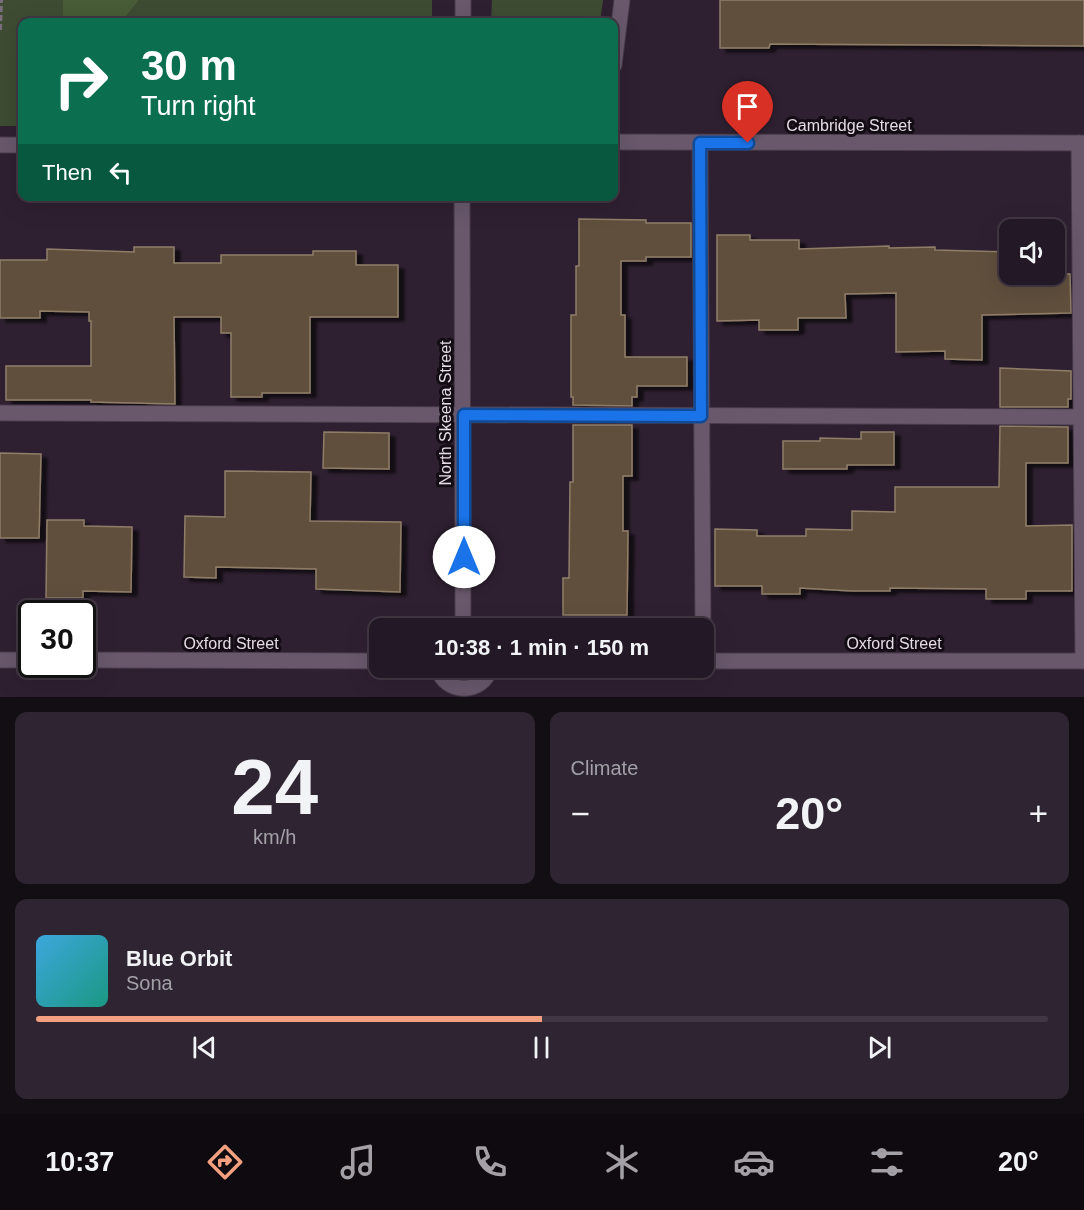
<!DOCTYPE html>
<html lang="en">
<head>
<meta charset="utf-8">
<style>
  :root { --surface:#231825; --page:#2f2532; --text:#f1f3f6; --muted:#a3a0a7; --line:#403742; --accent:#f2a080 }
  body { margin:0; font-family:Arial,sans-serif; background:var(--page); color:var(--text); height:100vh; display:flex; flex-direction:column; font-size:22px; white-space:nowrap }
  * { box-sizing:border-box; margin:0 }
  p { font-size:20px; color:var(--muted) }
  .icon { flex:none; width:33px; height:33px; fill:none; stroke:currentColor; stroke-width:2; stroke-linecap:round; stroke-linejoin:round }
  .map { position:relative; height:697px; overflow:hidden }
  .panel { display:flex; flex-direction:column; gap:15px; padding:15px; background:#130d14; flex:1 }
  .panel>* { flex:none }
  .top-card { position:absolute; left:18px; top:18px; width:600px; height:183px; border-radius:12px; box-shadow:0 6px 24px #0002,0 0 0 2px var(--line); background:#0b6e4f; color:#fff; overflow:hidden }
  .fabs { position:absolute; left:999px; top:219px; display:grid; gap:12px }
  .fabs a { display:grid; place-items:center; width:66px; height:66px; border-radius:12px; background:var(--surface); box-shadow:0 6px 24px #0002,0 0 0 2px var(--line); font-size:30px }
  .speed { position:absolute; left:18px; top:600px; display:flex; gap:12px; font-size:30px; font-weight:700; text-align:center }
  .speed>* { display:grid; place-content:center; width:78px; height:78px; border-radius:50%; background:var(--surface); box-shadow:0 6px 24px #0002,0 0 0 2px var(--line); line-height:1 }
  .speed .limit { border:3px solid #111; border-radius:9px; background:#fff; color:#111 }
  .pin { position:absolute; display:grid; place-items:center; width:51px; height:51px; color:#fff; margin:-62px -26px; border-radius:50% 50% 50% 0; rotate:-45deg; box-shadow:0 0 6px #0007 }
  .pin .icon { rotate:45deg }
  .me { position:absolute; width:66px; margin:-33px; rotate:0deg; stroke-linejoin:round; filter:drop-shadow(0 0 4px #0008) }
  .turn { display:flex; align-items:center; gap:21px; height:126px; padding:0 24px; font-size:27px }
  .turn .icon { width:78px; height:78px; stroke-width:2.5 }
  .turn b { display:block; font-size:42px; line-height:51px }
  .then { display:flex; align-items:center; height:57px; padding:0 24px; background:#0003; gap:12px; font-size:22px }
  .big { font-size:45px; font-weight:700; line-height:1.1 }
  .panel .card { flex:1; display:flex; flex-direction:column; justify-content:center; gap:9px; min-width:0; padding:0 21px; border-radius:12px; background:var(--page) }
  .panel .dial { align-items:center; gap:0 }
  .dial b { font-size:78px; line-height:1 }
  .song { display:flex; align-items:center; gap:18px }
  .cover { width:72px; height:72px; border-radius:9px; background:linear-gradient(135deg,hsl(200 70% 55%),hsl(170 70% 35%)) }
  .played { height:6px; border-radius:3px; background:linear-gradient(90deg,var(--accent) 50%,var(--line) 50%) }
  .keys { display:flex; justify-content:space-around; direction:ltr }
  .heat { display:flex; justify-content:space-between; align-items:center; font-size:33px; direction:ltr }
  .panel .tiles { flex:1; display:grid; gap:15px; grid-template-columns:1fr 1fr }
  .card:last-child { grid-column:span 2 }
  .trip { position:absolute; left:369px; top:618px; width:345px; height:60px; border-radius:12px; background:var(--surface); box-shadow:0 6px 24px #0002,0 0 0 2px var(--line); font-weight:700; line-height:60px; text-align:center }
  .tab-bar { display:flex; height:96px; justify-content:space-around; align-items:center; background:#0e0a0f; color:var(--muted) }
  .tab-bar .icon { width:42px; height:42px }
  .tab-bar .current { color:var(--accent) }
  .tab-bar b { font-size:27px; color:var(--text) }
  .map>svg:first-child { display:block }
  .green { fill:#3d4c32 }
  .forest { fill:#485c37 }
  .building { fill:#61503c; stroke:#8f7d68; stroke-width:1.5; filter:url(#shadow) }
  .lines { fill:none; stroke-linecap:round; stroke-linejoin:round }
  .minor-casing { stroke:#483b4a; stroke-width:17 }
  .path { stroke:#7b6e7d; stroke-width:4; stroke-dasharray:6 3; stroke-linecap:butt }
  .minor { stroke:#69586c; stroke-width:15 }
  .route-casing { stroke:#114b97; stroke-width:15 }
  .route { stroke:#1a73e8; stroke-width:10 }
  .labels { text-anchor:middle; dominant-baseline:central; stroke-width:6; stroke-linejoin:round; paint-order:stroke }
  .street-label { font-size:16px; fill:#e5dbe6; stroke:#130c14 }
</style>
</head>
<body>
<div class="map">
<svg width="1084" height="697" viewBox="0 0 1084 697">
  <defs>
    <filter id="shadow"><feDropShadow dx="6" dy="4" stdDeviation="1.5" flood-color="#0009"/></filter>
  </defs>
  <rect width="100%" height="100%" fill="#2f2031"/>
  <g class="green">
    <path d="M0 0H63V19L65 22H22V126H0Z"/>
    <path d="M139 0H432V22H119L125 18Z"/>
    <path d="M492 0H603L600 22H491Z"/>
    <path d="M446 668H483L474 679C461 683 452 680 446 668Z"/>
  </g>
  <path class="forest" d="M63 0H139L125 18 119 22H65L63 19Z"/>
  <g class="building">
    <path d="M720 0H1084V46L770 44 769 48H720Z"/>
    <path d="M579 219 646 220V223H691V257H646V261H621V315H625V357H687V386H637V397H632V406L573 405V397H571V315H576V266H579Z"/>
    <path d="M717 235H750V240H799V249L889 246V248L935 247V250L1010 252V274H1070L1071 313 982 315V360L945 359V351L896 352V293L845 294 846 318H798V330H759V320L717 321Z"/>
    <path d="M134 247H174V263H221V255H313V251H356V265H398V317H310V393H262V397H231V333H221V317H174L175 404 91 402V400H6V366H91V321H89V312L40 311V318H0V260H47V249L134 252Z"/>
    <path d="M1000 368 1071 371V399H1068V407H1000Z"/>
    <path d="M573 425H632V476H623V531H628L627 615H563V578H569L570 482H573Z"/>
    <path d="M1000 426 1068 427V463H1026V526L1072 525V591H1026V599H986V589L890 588V591H852L800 588V594H762V586H715V529L757 530V536H806V529L852 530V511L895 512V487H999Z"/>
    <path d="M324 432 389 433V469L323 468Z"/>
    <path d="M861 432H894V465H847V469H783V441H820V438L861 439Z"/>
    <path d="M0 453 41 454 39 538H0Z"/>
    <path d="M225 471 311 472 310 521 401 522 400 592 316 589V569L216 567V578L184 577 185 516 225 517Z"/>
    <path d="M47 520H84V526L132 527 131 592 83 591V598H46Z"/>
  </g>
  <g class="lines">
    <defs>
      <g id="minor">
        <path d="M463 22V0"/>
        <path d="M614 65 622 0"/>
        <path d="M614 142 1084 143"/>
        <path d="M700 143 703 628"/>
        <path d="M1079 143 1083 661"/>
        <path d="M0 145H22"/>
        <path d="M462 196 463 628"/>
        <path d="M0 413 1084 417"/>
        <path d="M0 660H32"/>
        <path d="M82 660 380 661"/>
        <path d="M704 661H1084"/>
        <path d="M438 668C444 695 484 695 490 668"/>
      </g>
    </defs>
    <use href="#minor" class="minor-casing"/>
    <path class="path" d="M0 30 1 0"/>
    <use href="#minor" class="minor"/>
  </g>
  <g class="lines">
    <defs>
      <path id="route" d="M464 557V415L701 416 700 143H748"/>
    </defs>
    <use href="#route" class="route-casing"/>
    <use href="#route" class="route"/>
  </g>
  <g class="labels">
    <g class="street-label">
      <text x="849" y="125">Cambridge Street</text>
      <text transform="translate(445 413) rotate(-90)">North Skeena Street</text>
      <text x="231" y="643">Oxford Street</text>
      <text x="894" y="643">Oxford Street</text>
    </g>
  </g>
</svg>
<div class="fabs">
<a><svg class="icon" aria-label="sound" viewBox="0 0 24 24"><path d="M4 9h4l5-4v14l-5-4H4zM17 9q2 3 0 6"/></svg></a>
</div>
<div class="speed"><div class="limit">30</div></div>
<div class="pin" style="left:748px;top:143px;background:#d93025"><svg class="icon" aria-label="arrive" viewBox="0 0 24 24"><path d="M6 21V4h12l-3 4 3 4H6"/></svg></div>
<svg class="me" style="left:464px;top:557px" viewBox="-20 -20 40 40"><circle r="19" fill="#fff"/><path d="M0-13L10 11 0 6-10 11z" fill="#1a73e8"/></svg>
<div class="trip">10:38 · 1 min · 150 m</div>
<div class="top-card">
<div class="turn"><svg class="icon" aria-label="right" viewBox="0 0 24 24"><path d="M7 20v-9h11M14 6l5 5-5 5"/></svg><div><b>30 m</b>Turn right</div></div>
<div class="then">Then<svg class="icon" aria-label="left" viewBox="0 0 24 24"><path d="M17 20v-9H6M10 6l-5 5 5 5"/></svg></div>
</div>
</div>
<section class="panel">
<div class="tiles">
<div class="card dial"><b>24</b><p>km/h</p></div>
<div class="card"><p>Climate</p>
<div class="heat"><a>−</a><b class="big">20°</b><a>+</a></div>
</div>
<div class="card">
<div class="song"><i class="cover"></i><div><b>Blue Orbit</b><p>Sona</p></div></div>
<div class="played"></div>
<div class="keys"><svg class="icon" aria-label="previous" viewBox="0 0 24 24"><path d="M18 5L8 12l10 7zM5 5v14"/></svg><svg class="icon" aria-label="pause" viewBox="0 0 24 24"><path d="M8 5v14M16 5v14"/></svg><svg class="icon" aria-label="next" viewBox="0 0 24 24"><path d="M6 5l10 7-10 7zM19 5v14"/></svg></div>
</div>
</div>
</section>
<nav class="tab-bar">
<b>10:37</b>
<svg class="icon current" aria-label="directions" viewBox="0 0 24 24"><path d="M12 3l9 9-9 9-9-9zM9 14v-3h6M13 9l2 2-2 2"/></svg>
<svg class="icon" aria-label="music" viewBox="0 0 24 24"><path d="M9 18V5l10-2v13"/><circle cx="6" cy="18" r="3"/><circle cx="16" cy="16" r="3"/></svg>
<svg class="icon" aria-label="phone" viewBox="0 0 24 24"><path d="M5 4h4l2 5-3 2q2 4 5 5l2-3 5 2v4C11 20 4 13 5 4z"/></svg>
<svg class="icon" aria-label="climate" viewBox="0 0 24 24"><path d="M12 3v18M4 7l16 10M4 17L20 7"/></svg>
<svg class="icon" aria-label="car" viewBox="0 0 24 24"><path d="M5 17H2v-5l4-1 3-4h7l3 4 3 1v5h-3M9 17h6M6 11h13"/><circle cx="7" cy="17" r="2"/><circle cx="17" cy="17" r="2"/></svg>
<svg class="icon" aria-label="filters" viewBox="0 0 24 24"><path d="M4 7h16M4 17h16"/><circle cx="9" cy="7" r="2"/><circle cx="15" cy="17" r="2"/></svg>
<b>20°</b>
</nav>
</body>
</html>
